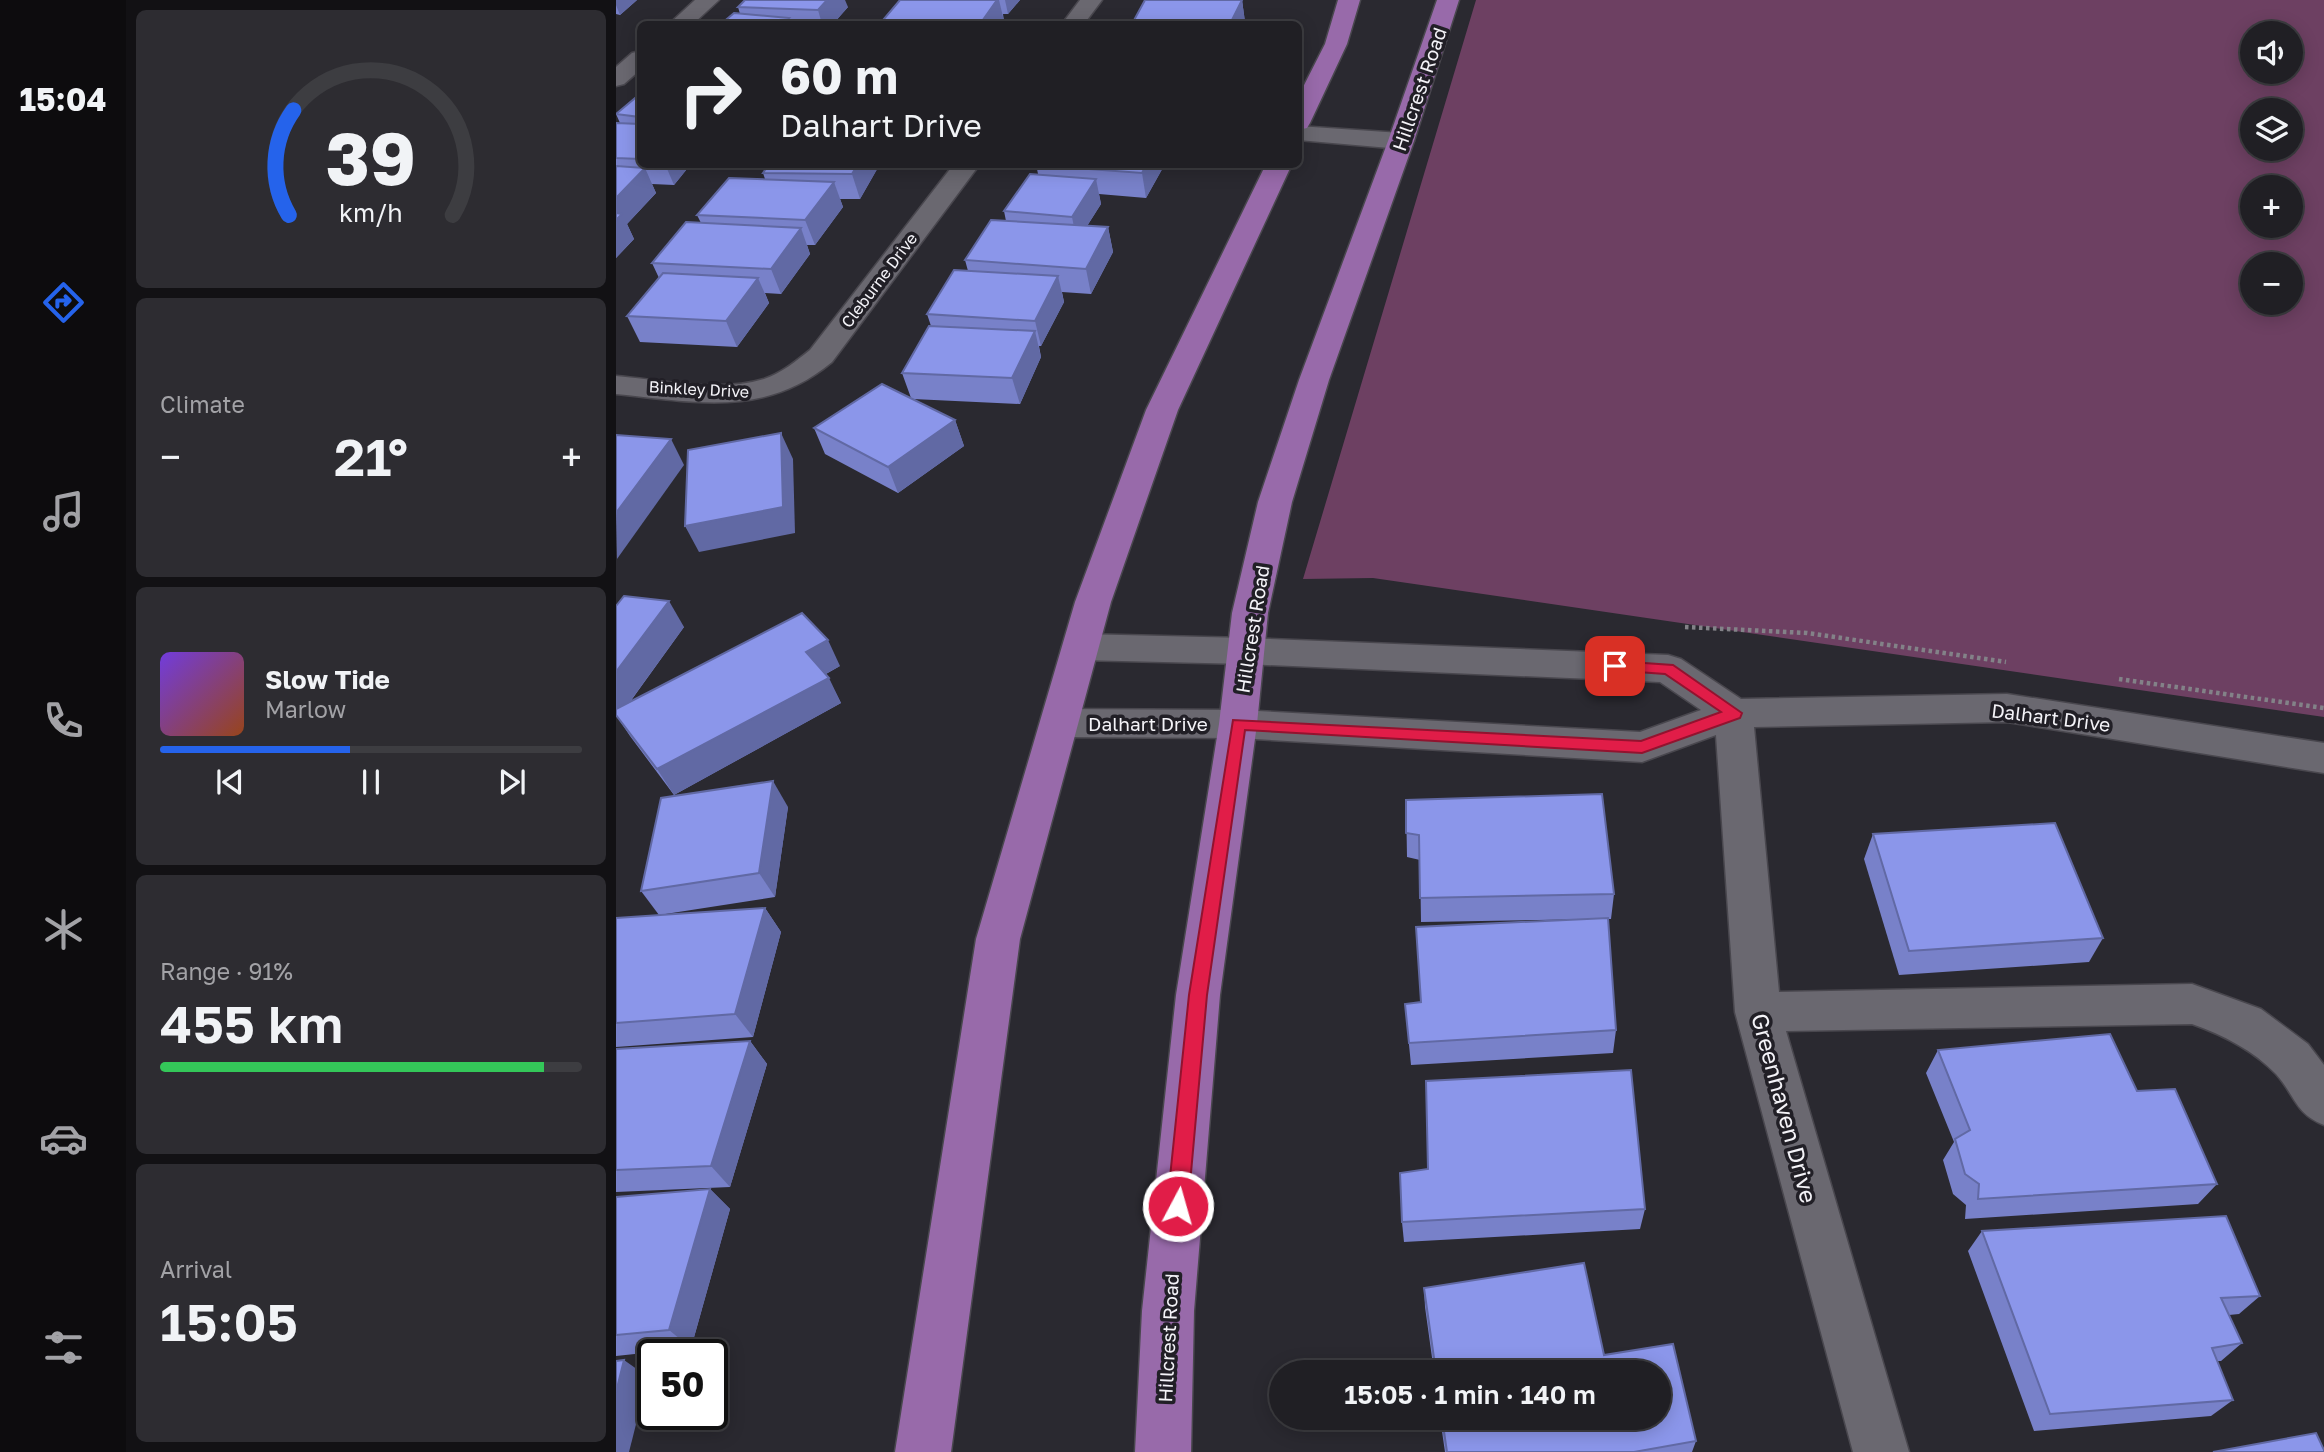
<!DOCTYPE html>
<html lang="en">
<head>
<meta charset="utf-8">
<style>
  :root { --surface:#201f24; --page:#2d2c31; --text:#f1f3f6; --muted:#a2a2a6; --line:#3d3d41; --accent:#2563eb }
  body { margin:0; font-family:"Golos Text",sans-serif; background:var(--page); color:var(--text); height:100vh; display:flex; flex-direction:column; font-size:26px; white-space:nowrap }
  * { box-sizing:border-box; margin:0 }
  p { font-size:23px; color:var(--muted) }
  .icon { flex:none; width:38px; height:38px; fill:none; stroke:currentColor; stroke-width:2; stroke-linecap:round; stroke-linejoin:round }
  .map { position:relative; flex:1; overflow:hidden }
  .side { display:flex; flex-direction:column; gap:10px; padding:10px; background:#121114; width:490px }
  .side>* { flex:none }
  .top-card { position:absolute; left:21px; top:21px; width:665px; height:147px; border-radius:10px; box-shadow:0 4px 18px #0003,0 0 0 2px var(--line); background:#201f24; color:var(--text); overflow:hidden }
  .controls { position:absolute; left:1624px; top:21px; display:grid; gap:14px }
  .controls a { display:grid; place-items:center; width:63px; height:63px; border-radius:50%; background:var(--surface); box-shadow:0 4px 18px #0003,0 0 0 2px var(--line); font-size:35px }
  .speed { position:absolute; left:21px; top:1339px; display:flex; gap:14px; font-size:35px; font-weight:700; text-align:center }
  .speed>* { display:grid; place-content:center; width:91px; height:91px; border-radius:50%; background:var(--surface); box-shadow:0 4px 18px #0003,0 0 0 2px var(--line); line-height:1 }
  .speed .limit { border:4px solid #111; border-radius:10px; background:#fff; color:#111 }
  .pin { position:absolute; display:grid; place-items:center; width:60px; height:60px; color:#fff; margin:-30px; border-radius:14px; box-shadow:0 4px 10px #0006 }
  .me { position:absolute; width:77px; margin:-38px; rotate:6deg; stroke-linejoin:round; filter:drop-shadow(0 0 5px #0008) }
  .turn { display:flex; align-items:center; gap:24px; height:147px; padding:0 28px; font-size:32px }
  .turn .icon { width:91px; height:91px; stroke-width:2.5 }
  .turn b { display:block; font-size:49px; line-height:60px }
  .big { font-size:52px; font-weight:600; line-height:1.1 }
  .side .widget { flex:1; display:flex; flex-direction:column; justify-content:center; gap:10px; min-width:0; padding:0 24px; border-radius:10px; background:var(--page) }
  .side .dial { align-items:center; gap:0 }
  .dial svg { height:182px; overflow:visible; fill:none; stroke:var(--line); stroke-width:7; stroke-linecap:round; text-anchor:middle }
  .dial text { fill:var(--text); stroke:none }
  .song { display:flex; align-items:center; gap:21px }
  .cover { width:84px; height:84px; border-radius:10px; background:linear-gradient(135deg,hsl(260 70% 55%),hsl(20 70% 35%)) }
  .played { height:7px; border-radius:4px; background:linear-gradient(90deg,var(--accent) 45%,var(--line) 45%) }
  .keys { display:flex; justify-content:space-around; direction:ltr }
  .heat { display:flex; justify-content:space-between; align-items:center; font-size:38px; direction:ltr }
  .charge { height:10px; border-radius:5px; background:linear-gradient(90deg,#34c759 91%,var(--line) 0) }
  .trip { position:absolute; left:653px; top:1360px; width:402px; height:70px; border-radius:35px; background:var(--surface); box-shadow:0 4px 18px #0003,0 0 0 2px var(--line); font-weight:600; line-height:70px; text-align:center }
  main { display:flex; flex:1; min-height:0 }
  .tab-bar { display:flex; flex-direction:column; width:126px; justify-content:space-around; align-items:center; background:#0d0c0e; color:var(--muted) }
  .tab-bar .icon { width:49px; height:49px }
  .tab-bar .selected { color:var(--accent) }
  .tab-bar b { font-size:32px; color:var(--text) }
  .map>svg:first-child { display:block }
  .green { fill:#6d4062; fill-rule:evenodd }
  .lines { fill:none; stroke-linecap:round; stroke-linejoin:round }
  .minor-casing { stroke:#49474e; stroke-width:3 }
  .major-casing { stroke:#49474e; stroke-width:3 }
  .path { stroke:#838288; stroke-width:4.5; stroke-dasharray:3.5 3.5; stroke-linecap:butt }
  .minor { fill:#6a6870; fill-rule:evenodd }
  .major { fill:#986aaa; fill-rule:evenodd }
  .wall { fill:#7881c9 }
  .shaded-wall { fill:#6169a4 }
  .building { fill:#8b96ea; stroke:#6169a4; stroke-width:2 }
  .route { fill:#e11d48; stroke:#92132f; stroke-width:2 }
  .labels { text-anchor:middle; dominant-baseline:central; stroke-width:7; stroke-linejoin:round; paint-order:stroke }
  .far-street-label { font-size:16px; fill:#f4f3f8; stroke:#211f26 }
  .street-label { font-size:19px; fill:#f4f3f8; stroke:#211f26 }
  .near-street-label { font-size:23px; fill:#f4f3f8; stroke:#211f26 }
</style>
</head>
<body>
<main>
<nav class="tab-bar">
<b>15:04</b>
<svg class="icon selected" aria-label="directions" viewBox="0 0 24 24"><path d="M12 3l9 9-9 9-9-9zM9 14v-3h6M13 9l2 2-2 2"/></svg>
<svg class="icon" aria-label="music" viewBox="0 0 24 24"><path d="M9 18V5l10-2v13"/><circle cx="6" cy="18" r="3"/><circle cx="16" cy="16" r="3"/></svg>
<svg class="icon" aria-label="phone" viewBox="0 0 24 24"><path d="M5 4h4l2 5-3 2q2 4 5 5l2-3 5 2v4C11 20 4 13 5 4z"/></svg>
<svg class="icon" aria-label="climate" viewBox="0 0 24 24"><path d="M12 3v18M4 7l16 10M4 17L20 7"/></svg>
<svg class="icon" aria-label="car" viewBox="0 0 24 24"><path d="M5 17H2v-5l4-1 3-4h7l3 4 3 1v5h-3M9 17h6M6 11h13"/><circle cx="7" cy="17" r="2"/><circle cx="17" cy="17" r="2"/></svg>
<svg class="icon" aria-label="filters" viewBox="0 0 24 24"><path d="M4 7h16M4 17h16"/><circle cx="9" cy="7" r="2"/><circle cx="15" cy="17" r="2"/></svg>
</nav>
<section class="side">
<div class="widget dial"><svg viewBox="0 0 100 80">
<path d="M14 69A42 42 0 1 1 86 69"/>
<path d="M14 69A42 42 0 0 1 16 23" stroke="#2563eb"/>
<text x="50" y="56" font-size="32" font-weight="700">39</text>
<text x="50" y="72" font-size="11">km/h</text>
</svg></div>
<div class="widget"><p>Climate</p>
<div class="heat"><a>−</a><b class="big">21°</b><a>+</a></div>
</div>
<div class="widget">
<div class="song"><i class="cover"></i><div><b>Slow Tide</b><p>Marlow</p></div></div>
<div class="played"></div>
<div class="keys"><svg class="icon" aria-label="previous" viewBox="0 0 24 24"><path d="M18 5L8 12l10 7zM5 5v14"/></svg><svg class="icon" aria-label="pause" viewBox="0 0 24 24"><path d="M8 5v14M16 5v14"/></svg><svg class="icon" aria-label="next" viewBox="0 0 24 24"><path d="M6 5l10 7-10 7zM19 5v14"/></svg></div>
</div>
<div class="widget"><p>Range · 91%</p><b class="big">455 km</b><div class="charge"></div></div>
<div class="widget"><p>Arrival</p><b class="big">15:05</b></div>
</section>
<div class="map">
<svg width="1708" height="1452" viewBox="0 0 1708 1452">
  <rect width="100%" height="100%" fill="#2a2930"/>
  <path class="green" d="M860 0H1708V717L757 578 687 579ZM1636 33H1675V72H1636ZM1636 110H1675V149H1636ZM1636 187H1675V226H1636ZM1636 264H1675V303H1636Z"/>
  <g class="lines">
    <defs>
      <g id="minor">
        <path d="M79 0H103L77 24H53Z"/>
        <path d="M464 0H486L468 24H446Z"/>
        <path d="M24 51V70L8 84 0 86V67L16 53Z"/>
        <path d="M682 126 785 133 794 136 798 141 794 146 785 149 682 140Z"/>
        <path d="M338 164H364L216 362C149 418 80 402 0 394V376C47 380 102 393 148 379 166 373 180 361 194 350Z"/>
        <path d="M464 634 630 638 1052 655 1065 659 1125 699 1391 694 1708 743V773L1391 722 1138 727 1163 992 1576 984 1645 1009 1692 1044 1708 1065V1125C1679 1114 1679 1095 1660 1074 1637 1050 1607 1035 1576 1024L1170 1031 1293 1452H1237L1119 1012 1100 735 1026 762 622 738 443 737 429 733 424 723 429 713 443 709 622 710 1024 732 1085 710 1044 682 630 664 464 660 451 656 446 647 451 638Z"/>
      </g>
      <g id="major">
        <path d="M722 0H744L731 44 694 123 691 128 682 130V97L709 44Z"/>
        <path d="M821 0H843L798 141 713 380 676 502 652 613 641 724 604 995 578 1311 575 1452H519L526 1311 560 995 603 724 616 613 642 502 683 380 772 141Z"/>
        <path d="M650 164H676L562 410 495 602 404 939 335 1452H279L360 939 459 602 530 410Z"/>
      </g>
    </defs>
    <use href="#minor" class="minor-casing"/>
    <use href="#major" class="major-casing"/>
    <g class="path">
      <path d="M1069 627 1191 633 1390 662"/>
      <path d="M1503 679 1708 708"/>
    </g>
    <use href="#minor" class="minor"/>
    <use href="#major" class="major"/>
  </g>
  <g class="wall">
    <path d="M0 0H21L4 15 0 14Z"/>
    <path d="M284 0H404L392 14H387L388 21 386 24H269L267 20Z"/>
    <path d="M626 0 629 22 628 24H517V22Z"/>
    <path d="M122 7H232L217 24H105L124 14Z"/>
    <path d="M24 94V164H75L58 185 36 184 40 193 11 224 18 239 0 258V123H4L0 114Z"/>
    <path d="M153 164H264L244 199H224L227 207 199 245H191L194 254 165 294 149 293 153 303 121 347 24 342 11 316 43 278 36 263 85 223 81 215 149 179 147 173Z"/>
    <path d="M420 164H549L530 198 483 194 485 204 471 226 492 227 497 252 475 294 446 292 448 302 425 346H423L425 357 404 404 297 399 339 420 348 446 282 493 209 454 198 428 295 398 286 373 315 326 311 314 352 271 349 260 390 221 388 211 422 174Z"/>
    <path d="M0 606 68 627 14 702 224 666 210 674 225 703 58 795 14 736 2 718Z"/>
    <path d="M790 800 998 894 995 919H992L1000 1030 997 1053 795 1065 789 1004 804 1002 978 919 805 922 804 860 791 857Z"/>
    <path d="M172 807 159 897 43 915 25 891Z"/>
    <path d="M1257 834 1487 938 1473 962 1283 975 1248 859Z"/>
    <path d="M149 908 165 932 137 1037 0 1047V918Z"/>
    <path d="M134 1041 151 1064 114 1187 0 1192V1049Z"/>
    <path d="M1322 1050 1521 1091 1601 1184 1582 1204 1349 1219 1350 1205 1337 1194 1327 1160 1338 1142 1310 1073Z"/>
    <path d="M94 1189 114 1209 75 1348 0 1356V1197Z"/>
    <path d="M1029 1209 1024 1229 788 1242 786 1222Z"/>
    <path d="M1366 1231 1644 1296 1623 1314 1613 1315 1626 1343 1605 1361H1601L1617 1400 1595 1416 1418 1431 1352 1251Z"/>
    <path d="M968 1263 988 1355 1057 1344 1080 1441 1076 1452H829L824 1418H1043V1372H818L809 1307 808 1288Z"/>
  </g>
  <g class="shaded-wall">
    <path d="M0 0H21L4 15 0 5Z"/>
    <path d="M211 0H229L232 7 217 24H206L202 10Z"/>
    <path d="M381 0H383L388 21 386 24H364Z"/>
    <path d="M389 0H404L392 14Z"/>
    <path d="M626 0 629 22 628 24H614Z"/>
    <path d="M173 18 176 24H166Z"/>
    <path d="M49 164H75L58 185Z"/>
    <path d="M242 164H264L244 199 236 174Z"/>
    <path d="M531 164H549L530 198 526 173Z"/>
    <path d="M29 168 40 193 11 224 18 239 0 258V198Z"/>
    <path d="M480 179 485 204 461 242 456 217Z"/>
    <path d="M218 182 227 207 199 245 189 220Z"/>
    <path d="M492 227 497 252 475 294 470 269Z"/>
    <path d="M185 228 194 254 165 294 155 269Z"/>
    <path d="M442 276 448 302 425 346 419 321Z"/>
    <path d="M142 278 153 303 121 347 110 321Z"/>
    <path d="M419 331 425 357 404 404 396 378Z"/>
    <path d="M339 420 348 446 282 493 272 467Z"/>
    <path d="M165 433 177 459 179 533 83 552 69 526Z"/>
    <path d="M55 439 68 465 1 559 0 513Z"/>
    <path d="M53 601 68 627 2 718 0 715V672Z"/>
    <path d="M212 640 224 666 202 678 190 652Z"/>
    <path d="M213 678 225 703 58 795 41 769Z"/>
    <path d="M157 781 172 807 159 897 143 873Z"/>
    <path d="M149 908 165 932 137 1037 119 1014Z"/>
    <path d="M134 1041 151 1064 114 1187 95 1166Z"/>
    <path d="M94 1189 114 1209 75 1348 53 1330Z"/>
    <path d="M8 1360 32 1377 13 1452H0V1392Z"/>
  </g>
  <g class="building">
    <path d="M129 0H211L202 10 122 7Z"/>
    <path d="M284 0H381L364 24 267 20Z"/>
    <path d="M529 0H626L614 24H575L517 22Z"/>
    <path d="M118 13 173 18 166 24H105Z"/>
    <path d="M24 94V117L0 114Z"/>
    <path d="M0 123 24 124V159L0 158Z"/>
    <path d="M153 164H242L236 174 147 173Z"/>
    <path d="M420 164H531L526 173 420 165Z"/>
    <path d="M0 166 29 168 0 198Z"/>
    <path d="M414 174 480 179 456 217 388 211Z"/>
    <path d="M113 178 218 182 189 220 81 215Z"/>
    <path d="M0 213 6 214 0 220Z"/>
    <path d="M375 220 492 227 470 269 349 260Z"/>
    <path d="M70 222 185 228 155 269 36 263Z"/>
    <path d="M338 270 442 276 419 321 311 314Z"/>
    <path d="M47 273 142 278 110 321 11 316Z"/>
    <path d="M313 326 419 331 396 378 286 373Z"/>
    <path d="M266 384 339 420 272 467 198 428Z"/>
    <path d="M165 433 167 507 69 526 72 450Z"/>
    <path d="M0 435 55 439 0 513Z"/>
    <path d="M8 596 53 601 0 672V606Z"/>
    <path d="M186 613 212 640 190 652 213 678 41 769 0 715V709Z"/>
    <path d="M157 781 143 873 25 891 45 798Z"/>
    <path d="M986 794 998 894 804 898 803 835 790 833V800Z"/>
    <path d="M1439 823 1487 938 1293 951 1257 834Z"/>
    <path d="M149 908 119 1014 0 1023V918Z"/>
    <path d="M992 918 1000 1030 793 1043 789 1004 805 1002 800 927Z"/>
    <path d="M1494 1034 1521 1091 1559 1089 1601 1184 1362 1199 1363 1184 1349 1174 1339 1139 1354 1130 1322 1050Z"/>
    <path d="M134 1041 95 1166 0 1170V1049Z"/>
    <path d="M1015 1070 1029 1209 786 1222 784 1173 812 1169 810 1081Z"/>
    <path d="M94 1189 53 1330 0 1335V1197Z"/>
    <path d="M1610 1216 1644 1296 1605 1298 1626 1343 1596 1348 1617 1400 1434 1414 1366 1231Z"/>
    <path d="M968 1263 988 1355 1057 1344 1080 1441 1018 1452H831L826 1418H1043V1372H820L808 1288Z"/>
    <path d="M8 1360 0 1392V1361Z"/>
    <path d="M1700 1433 1708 1450V1452H1597Z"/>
  </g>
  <path class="route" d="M999 661 1057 665 1126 713 1124 718 1026 753 629 730 591 995 572 1206 569 1213 562 1216 555 1213 551 1206 573 995 617 720 1025 741 1105 712 1049 674 994 670 991 666Z"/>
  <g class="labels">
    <g class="far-street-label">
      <text transform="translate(263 280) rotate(-53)">Cleburne Drive</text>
      <text transform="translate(83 389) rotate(3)">Binkley Drive</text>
    </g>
    <g class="street-label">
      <text transform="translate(803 89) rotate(-71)">Hillcrest Road</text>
      <text transform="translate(636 629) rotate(-81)">Hillcrest Road</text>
      <text transform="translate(1435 717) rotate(7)">Dalhart Drive</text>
      <text x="532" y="723">Dalhart Drive</text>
      <text transform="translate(552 1338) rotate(-87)">Hillcrest Road</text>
    </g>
    <g class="near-street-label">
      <text transform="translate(1169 1108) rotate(75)">Greenhaven Drive</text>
    </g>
  </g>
</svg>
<div class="controls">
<a><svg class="icon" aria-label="sound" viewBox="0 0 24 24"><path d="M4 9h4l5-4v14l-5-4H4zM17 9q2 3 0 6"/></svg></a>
<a><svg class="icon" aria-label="layers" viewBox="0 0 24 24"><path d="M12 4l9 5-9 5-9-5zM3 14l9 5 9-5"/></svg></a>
<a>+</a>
<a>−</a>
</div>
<div class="speed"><div class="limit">50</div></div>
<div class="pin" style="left:999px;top:666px;background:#d93025"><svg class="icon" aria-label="arrive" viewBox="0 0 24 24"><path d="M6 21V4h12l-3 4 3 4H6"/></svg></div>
<svg class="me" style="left:562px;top:1206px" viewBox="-20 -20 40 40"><circle r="17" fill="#e11d48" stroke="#fff" stroke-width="3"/><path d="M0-11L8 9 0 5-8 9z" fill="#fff"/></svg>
<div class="trip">15:05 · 1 min · 140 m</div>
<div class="top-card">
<div class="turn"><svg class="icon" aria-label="right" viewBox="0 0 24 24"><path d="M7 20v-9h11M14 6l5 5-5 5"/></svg><div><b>60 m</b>Dalhart Drive</div></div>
</div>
</div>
</main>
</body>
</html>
